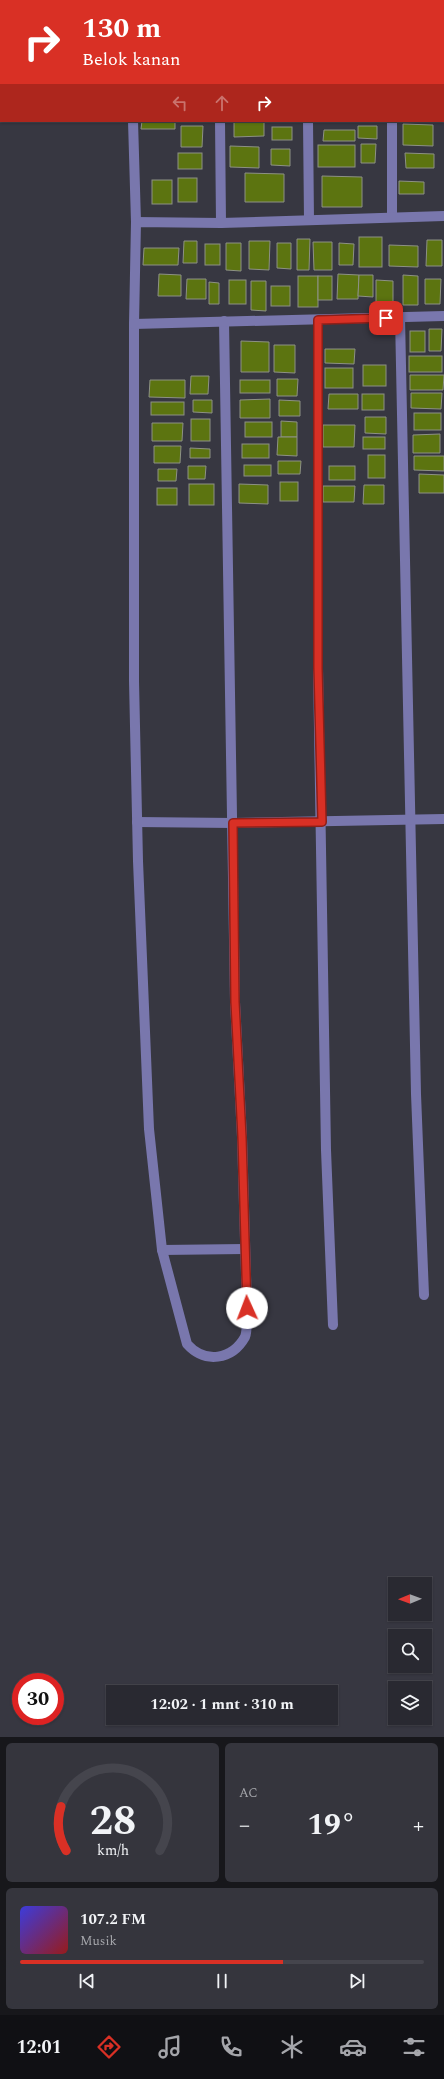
<!DOCTYPE html>
<html lang="id">
<head>
<meta charset="utf-8">
<style>
  :root { --surface:#292931; --page:#35353d; --text:#f1f3f6; --muted:#a5a6ab; --line:#45454d; --accent:#d93025 }
  body { margin:0; font-family:Spectral,serif; background:var(--page); color:var(--text); height:100vh; display:flex; flex-direction:column; font-size:15px; white-space:nowrap }
  * { box-sizing:border-box; margin:0 }
  p { font-size:13px; color:var(--muted) }
  .icon { flex:none; width:22px; height:22px; fill:none; stroke:currentColor; stroke-width:2; stroke-linecap:round; stroke-linejoin:round }
  .map { position:relative; height:1737px; overflow:hidden }
  .side { display:flex; flex-direction:column; gap:6px; padding:6px; background:#17171b; flex:1 }
  .side>* { flex:none }
  .top-card { position:absolute; left:0px; top:0px; width:444px; height:122px; box-shadow:0 1px 3px #0004,0 0 0 1px var(--line); background:#d93025; color:#fff; overflow:hidden }
  .needle { width:26px; rotate:269deg }
  .buttons { position:absolute; left:388px; top:1577px; display:grid; gap:8px }
  .buttons a { display:grid; place-items:center; width:44px; height:44px; border-radius:0px; background:var(--surface); box-shadow:0 1px 3px #0004,0 0 0 1px var(--line); font-size:20px }
  .speed { position:absolute; left:12px; top:1673px; display:flex; gap:8px; font-size:20px; font-weight:700; text-align:center }
  .speed>* { display:grid; place-content:center; width:52px; height:52px; border-radius:50%; background:var(--surface); box-shadow:0 1px 3px #0004,0 0 0 1px var(--line); line-height:1 }
  .speed .limit { border:6px solid #d22; background:#fff; color:#111 }
  .pin { position:absolute; display:grid; place-items:center; width:34px; height:34px; color:#fff; margin:-17px; border-radius:8px; box-shadow:0 2px 6px #0006 }
  .me { position:absolute; width:44px; margin:-22px; rotate:358deg; stroke-linejoin:round; filter:drop-shadow(0 0 3px #0008) }
  .turn { display:flex; align-items:center; gap:14px; height:84px; padding:0 16px; font-size:18px }
  .turn .icon { width:52px; height:52px; stroke-width:2.5 }
  .turn b { display:block; font-size:28px; line-height:34px }
  .lanes { display:flex; align-items:center; height:38px; padding:0 16px; background:#0003; justify-content:center; gap:20px; direction:ltr }
  .lanes .off { opacity:.35 }
  .big { font-size:30px; font-weight:700; line-height:1.1 }
  .side .card { flex:1; display:flex; flex-direction:column; justify-content:center; gap:6px; min-width:0; padding:0 14px; border-radius:6px; background:var(--page) }
  .side .dial { align-items:center; gap:0 }
  .dial svg { height:104px; overflow:visible; fill:none; stroke:var(--line); stroke-width:7; stroke-linecap:round; text-anchor:middle }
  .dial text { fill:var(--text); stroke:none }
  .song { display:flex; align-items:center; gap:12px }
  .cover { width:48px; height:48px; border-radius:6px; background:linear-gradient(135deg,hsl(240 70% 55%),hsl(0 70% 35%)) }
  .played { height:4px; border-radius:2px; background:linear-gradient(90deg,var(--accent) 65%,var(--line) 65%) }
  .keys { display:flex; justify-content:space-around; direction:ltr }
  .heat { display:flex; justify-content:space-between; align-items:center; font-size:22px; direction:ltr }
  .side .tiles { flex:1; display:grid; gap:6px; grid-template-columns:1fr 1fr }
  .card:last-child { grid-column:span 2 }
  .trip { position:absolute; left:106px; top:1685px; width:232px; height:40px; border-radius:0px; background:var(--surface); box-shadow:0 1px 3px #0004,0 0 0 1px var(--line); font-weight:700; line-height:40px; text-align:center }
  .tabs { display:flex; height:64px; justify-content:space-around; align-items:center; background:#101014; color:var(--muted) }
  .tabs .icon { width:28px; height:28px }
  .tabs .selected { color:var(--accent) }
  .tabs b { font-size:18px; color:var(--text) }
  .map>svg:first-child { display:block }
  .building { fill:#5c7410; stroke:#8d9185 }
  .lines { fill:none; stroke-linecap:round; stroke-linejoin:round }
  .minor { stroke:#7977ad; stroke-width:10 }
  .route-casing { stroke:#8d1f18; stroke-width:10 }
  .route { stroke:#d93025; stroke-width:7 }
</style>
</head>
<body>
<div class="map">
<svg width="444" height="1737" viewBox="0 0 444 1737">
  <rect width="100%" height="100%" fill="#373741"/>
  <g class="building">
    <rect x="318" y="0" width="30" height="1"/>
    <rect x="408" y="0" width="25" height="1"/>
    <path d="M142 121H175V129H141Z"/>
    <path d="M234 122H264V136L234 137Z"/>
    <path d="M403 124 433 125V146L403 145Z"/>
    <path d="M181 126H203L202 147H181Z"/>
    <path d="M358 126H377V139L358 138Z"/>
    <rect x="272" y="127" width="20" height="13"/>
    <path d="M324 130H355V141H323Z"/>
    <path d="M361 144H376L375 163H361Z"/>
    <rect x="318" y="145" width="37" height="22"/>
    <path d="M230 146 259 147V168L230 167Z"/>
    <path d="M271 149H290V166L271 165Z"/>
    <rect x="178" y="153" width="24" height="16"/>
    <path d="M405 153 434 154V168H406Z"/>
    <path d="M245 173 284 174V202H245Z"/>
    <path d="M322 176 362 177V207H322Z"/>
    <rect x="178" y="178" width="19" height="24"/>
    <rect x="152" y="180" width="20" height="24"/>
    <path d="M399 181 424 182V194H399Z"/>
    <rect x="359" y="237" width="23" height="30"/>
    <path d="M297 239H310L309 270H297Z"/>
    <path d="M427 240H442V266H426Z"/>
    <path d="M184 241H197V263H183Z"/>
    <path d="M249 241H270L269 270 249 269Z"/>
    <path d="M313 242H332V270H314Z"/>
    <path d="M226 243H241V271L226 270Z"/>
    <path d="M277 243H291V269L277 268Z"/>
    <path d="M339 243 354 244 353 265H339Z"/>
    <rect x="205" y="244" width="15" height="21"/>
    <path d="M389 245 418 246V267L389 266Z"/>
    <path d="M144 248H179L178 265H143Z"/>
    <path d="M159 274 181 275V296H158Z"/>
    <path d="M338 274 359 275 358 299H337Z"/>
    <path d="M359 275H373V297L358 296Z"/>
    <path d="M403 275 418 276V305H403Z"/>
    <rect x="298" y="276" width="20" height="31"/>
    <rect x="318" y="276" width="14" height="24"/>
    <path d="M187 279H206V299H186Z"/>
    <path d="M425 279H441L440 304H425Z"/>
    <rect x="229" y="280" width="17" height="24"/>
    <path d="M376 280 393 281V304H376Z"/>
    <path d="M251 281H266V311L251 310Z"/>
    <path d="M209 282 219 283V304H209Z"/>
    <rect x="271" y="286" width="19" height="20"/>
    <path d="M429 329H442L441 351H429Z"/>
    <rect x="410" y="331" width="15" height="21"/>
    <path d="M241 341 269 342V372H241Z"/>
    <path d="M274 345H295V373L274 372Z"/>
    <path d="M325 349H355L354 364 325 363Z"/>
    <rect x="409" y="356" width="33" height="16"/>
    <rect x="363" y="365" width="23" height="21"/>
    <rect x="325" y="368" width="28" height="20"/>
    <path d="M410 375H444L443 390H410Z"/>
    <path d="M191 376H209L208 394H190Z"/>
    <path d="M277 379H298L297 396H277Z"/>
    <path d="M150 380H185V398L149 397Z"/>
    <rect x="240" y="380" width="30" height="13"/>
    <path d="M411 393H442L441 409 411 408Z"/>
    <path d="M329 394H358V409H328Z"/>
    <rect x="362" y="394" width="22" height="16"/>
    <path d="M270 399V418H240V400Z"/>
    <path d="M193 400H212V413L193 412Z"/>
    <path d="M279 400 300 401V416H279Z"/>
    <rect x="151" y="402" width="33" height="13"/>
    <rect x="414" y="413" width="27" height="17"/>
    <path d="M365 417H386V434L365 433Z"/>
    <rect x="191" y="419" width="19" height="22"/>
    <path d="M281 421 297 422V437H281Z"/>
    <rect x="245" y="422" width="27" height="15"/>
    <path d="M152 423H183L182 441H152Z"/>
    <path d="M323 425H355L354 447H323Z"/>
    <path d="M440 434V453H413V435Z"/>
    <path d="M278 437H297V456L277 455Z"/>
    <rect x="363" y="437" width="22" height="12"/>
    <rect x="242" y="444" width="27" height="14"/>
    <path d="M154 446H181L180 463H154Z"/>
    <path d="M190 448 210 449V458H190Z"/>
    <rect x="368" y="455" width="17" height="23"/>
    <path d="M414 456H444V471L414 470Z"/>
    <path d="M278 461H301L300 474H278Z"/>
    <rect x="244" y="465" width="27" height="11"/>
    <path d="M188 466H206L205 479H188Z"/>
    <rect x="329" y="466" width="26" height="14"/>
    <path d="M158 469H177L176 481H158Z"/>
    <path d="M419 474 444 475V493H419Z"/>
    <rect x="280" y="482" width="18" height="19"/>
    <rect x="189" y="484" width="25" height="21"/>
    <path d="M239 484 268 485V504L239 503Z"/>
    <path d="M364 485H384V504H363Z"/>
    <path d="M323 486H355L354 502H323Z"/>
    <rect x="157" y="488" width="20" height="17"/>
  </g>
  <g class="lines">
    <g class="minor">
      <path d="M219 0V1"/>
      <path d="M306 0V1"/>
      <path d="M392 0V1"/>
      <path d="M133 121 136 222"/>
      <path d="M220 121 221 223"/>
      <path d="M308 121 309 220"/>
      <path d="M392 121V217"/>
      <path d="M400 317 416 1094 424 1295"/>
      <path d="M318 320V668L326 1150 333 1325"/>
      <path d="M224 321 235 1002 242 1137 247 1309C246 1316 248 1330 245 1337 232 1360 205 1364 187 1344L162 1250 149 1129 138 861 134 681V324L136 222 221 223 444 216"/>
      <path d="M134 324 444 316"/>
      <path d="M137 822 233 823 444 819"/>
      <path d="M162 1250 244 1249"/>
    </g>
  </g>
  <g class="lines">
    <defs>
      <path id="route" d="M247 1308 242 1137 235 1002 233 823 322 822 318 668V320L386 318"/>
    </defs>
    <use href="#route" class="route-casing"/>
    <use href="#route" class="route"/>
  </g>
</svg>
<div class="buttons">
<a><svg class="needle" viewBox="-14 -14 28 28"><path d="M0-13l5 13h-10z" fill="#e53935"/><path d="M0 13l5-13h-10z" fill="#a5a6ab"/></svg></a>
<a><svg class="icon" aria-label="search" viewBox="0 0 24 24"><circle cx="10" cy="10" r="6"/><path d="M15 15l6 6"/></svg></a>
<a><svg class="icon" aria-label="layers" viewBox="0 0 24 24"><path d="M12 4l9 5-9 5-9-5zM3 14l9 5 9-5"/></svg></a>
</div>
<div class="speed"><div class="limit">30</div></div>
<div class="pin" style="left:386px;top:318px;background:#d93025"><svg class="icon" aria-label="arrive" viewBox="0 0 24 24"><path d="M6 21V4h12l-3 4 3 4H6"/></svg></div>
<svg class="me" style="left:247px;top:1308px" viewBox="-20 -20 40 40"><circle r="19" fill="#fff"/><path d="M0-13L10 11 0 6-10 11z" fill="#d93025"/></svg>
<div class="trip">12:02 · 1 mnt · 310 m</div>
<div class="top-card">
<div class="turn"><svg class="icon" aria-label="right" viewBox="0 0 24 24"><path d="M7 20v-9h11M14 6l5 5-5 5"/></svg><div><b>130 m</b>Belok kanan</div></div>
<div class="lanes"><svg class="icon off" aria-label="left" viewBox="0 0 24 24"><path d="M17 20v-9H6M10 6l-5 5 5 5"/></svg><svg class="icon off" aria-label="ahead" viewBox="0 0 24 24"><path d="M12 20V5M6 11l6-6 6 6"/></svg><svg class="icon" aria-label="right" viewBox="0 0 24 24"><path d="M7 20v-9h11M14 6l5 5-5 5"/></svg></div>
</div>
</div>
<section class="side">
<div class="tiles">
<div class="card dial"><svg viewBox="0 0 100 80">
<path d="M14 69A42 42 0 1 1 86 69"/>
<path d="M14 69A42 42 0 0 1 10 35" stroke="#d93025"/>
<text x="50" y="56" font-size="32" font-weight="700">28</text>
<text x="50" y="72" font-size="11">km/h</text>
</svg></div>
<div class="card"><p>AC</p>
<div class="heat"><a>−</a><b class="big">19°</b><a>+</a></div>
</div>
<div class="card">
<div class="song"><i class="cover"></i><div><b>107.2 FM</b><p>Musik</p></div></div>
<div class="played"></div>
<div class="keys"><svg class="icon" aria-label="previous" viewBox="0 0 24 24"><path d="M18 5L8 12l10 7zM5 5v14"/></svg><svg class="icon" aria-label="pause" viewBox="0 0 24 24"><path d="M8 5v14M16 5v14"/></svg><svg class="icon" aria-label="next" viewBox="0 0 24 24"><path d="M6 5l10 7-10 7zM19 5v14"/></svg></div>
</div>
</div>
</section>
<nav class="tabs">
<b>12:01</b>
<svg class="icon selected" aria-label="directions" viewBox="0 0 24 24"><path d="M12 3l9 9-9 9-9-9zM9 14v-3h6M13 9l2 2-2 2"/></svg>
<svg class="icon" aria-label="music" viewBox="0 0 24 24"><path d="M9 18V5l10-2v13"/><circle cx="6" cy="18" r="3"/><circle cx="16" cy="16" r="3"/></svg>
<svg class="icon" aria-label="phone" viewBox="0 0 24 24"><path d="M5 4h4l2 5-3 2q2 4 5 5l2-3 5 2v4C11 20 4 13 5 4z"/></svg>
<svg class="icon" aria-label="climate" viewBox="0 0 24 24"><path d="M12 3v18M4 7l16 10M4 17L20 7"/></svg>
<svg class="icon" aria-label="car" viewBox="0 0 24 24"><path d="M5 17H2v-5l4-1 3-4h7l3 4 3 1v5h-3M9 17h6M6 11h13"/><circle cx="7" cy="17" r="2"/><circle cx="17" cy="17" r="2"/></svg>
<svg class="icon" aria-label="filters" viewBox="0 0 24 24"><path d="M4 7h16M4 17h16"/><circle cx="9" cy="7" r="2"/><circle cx="15" cy="17" r="2"/></svg>
</nav>
</body>
</html>
